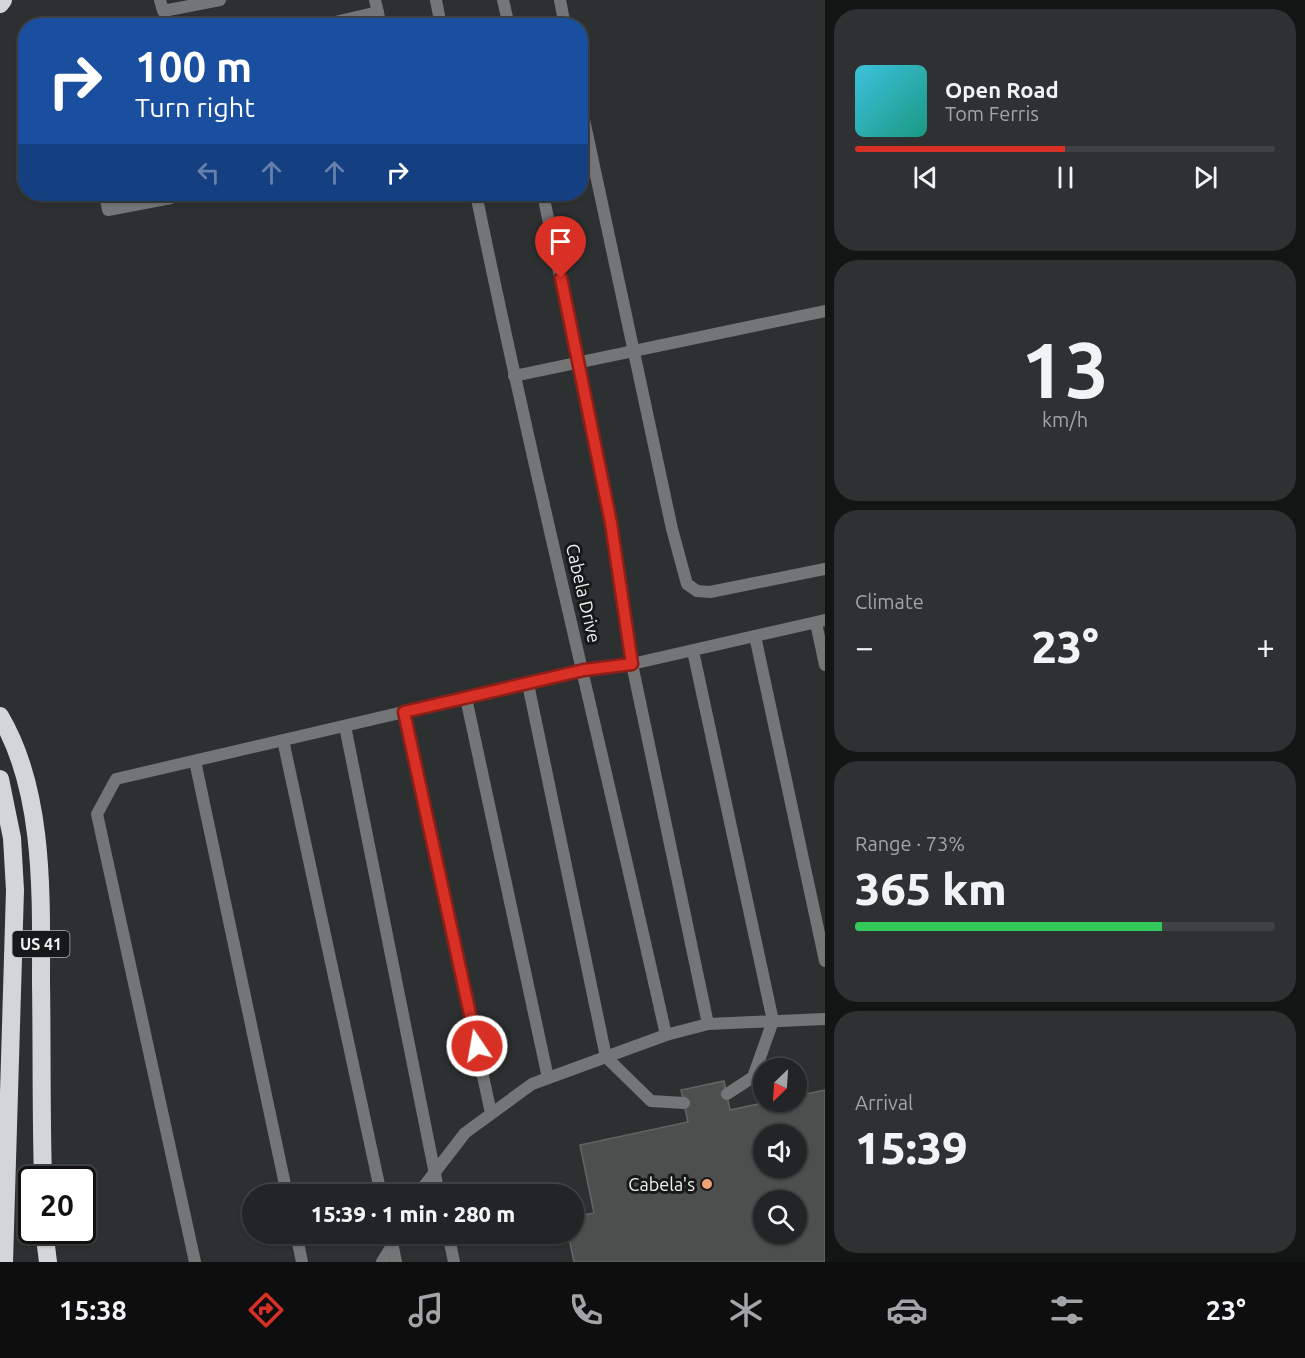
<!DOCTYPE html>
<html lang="en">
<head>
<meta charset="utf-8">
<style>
  :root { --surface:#222425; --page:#2e3032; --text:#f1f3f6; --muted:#a2a4a7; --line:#3f4142; --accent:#d93025 }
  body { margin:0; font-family:Ubuntu,sans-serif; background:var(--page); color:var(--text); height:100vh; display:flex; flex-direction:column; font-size:22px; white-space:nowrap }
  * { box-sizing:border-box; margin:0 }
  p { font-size:20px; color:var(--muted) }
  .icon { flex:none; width:33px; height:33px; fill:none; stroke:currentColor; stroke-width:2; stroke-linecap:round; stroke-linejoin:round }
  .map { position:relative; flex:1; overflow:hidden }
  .panel { display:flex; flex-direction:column; gap:9px; padding:9px; background:#131414; width:480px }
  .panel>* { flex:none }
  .banner { position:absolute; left:18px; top:18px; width:570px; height:183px; border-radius:24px; box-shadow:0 2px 4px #0004,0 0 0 2px var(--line); background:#1a4fa0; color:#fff; overflow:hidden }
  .needle { width:39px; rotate:205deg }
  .buttons { position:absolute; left:753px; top:1058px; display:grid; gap:12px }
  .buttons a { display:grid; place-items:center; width:54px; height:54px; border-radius:50%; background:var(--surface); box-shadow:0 2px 4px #0004,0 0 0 2px var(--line); font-size:30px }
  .speed { position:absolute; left:18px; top:1166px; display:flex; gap:12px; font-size:30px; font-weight:700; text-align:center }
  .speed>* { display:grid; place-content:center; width:78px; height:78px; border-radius:50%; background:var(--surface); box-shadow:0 2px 4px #0004,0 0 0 2px var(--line); line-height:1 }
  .speed .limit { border:3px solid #111; border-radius:9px; background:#fff; color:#111 }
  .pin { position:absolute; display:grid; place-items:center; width:51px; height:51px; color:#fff; margin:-62px -26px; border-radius:50% 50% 50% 0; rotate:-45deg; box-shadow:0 0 6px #0007 }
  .pin .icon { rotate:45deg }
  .me { position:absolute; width:66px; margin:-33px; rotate:348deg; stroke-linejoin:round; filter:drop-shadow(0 0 4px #0008) }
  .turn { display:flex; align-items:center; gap:21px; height:126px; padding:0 18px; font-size:27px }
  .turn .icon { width:78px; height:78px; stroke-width:2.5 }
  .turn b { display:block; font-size:42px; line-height:51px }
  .lanes { display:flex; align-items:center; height:57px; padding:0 18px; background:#0003; justify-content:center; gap:30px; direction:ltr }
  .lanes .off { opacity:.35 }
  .big { font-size:45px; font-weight:800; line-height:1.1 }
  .panel .card { flex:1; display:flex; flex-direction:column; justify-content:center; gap:9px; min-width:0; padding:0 21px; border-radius:24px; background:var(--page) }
  .panel .dial { align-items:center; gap:0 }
  .dial b { font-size:78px; line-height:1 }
  .song { display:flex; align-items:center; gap:18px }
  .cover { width:72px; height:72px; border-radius:9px; background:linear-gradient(135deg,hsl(190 70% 55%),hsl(170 70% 35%)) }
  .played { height:6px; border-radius:3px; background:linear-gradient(90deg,var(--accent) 50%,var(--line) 50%) }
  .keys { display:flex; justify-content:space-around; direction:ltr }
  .heat { display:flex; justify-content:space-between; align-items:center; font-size:33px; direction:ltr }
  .charge { height:9px; border-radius:4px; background:linear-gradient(90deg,#34c759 73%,var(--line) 0) }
  .trip { position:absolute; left:242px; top:1184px; width:342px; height:60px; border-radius:30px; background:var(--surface); box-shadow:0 2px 4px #0004,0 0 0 2px var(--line); font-weight:800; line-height:60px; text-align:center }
  .tab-bar { display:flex; height:96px; justify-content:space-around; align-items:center; background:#0e0e0f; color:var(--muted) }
  .tab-bar .icon { width:42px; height:42px }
  .tab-bar .selected { color:var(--accent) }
  .tab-bar b { font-size:27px; color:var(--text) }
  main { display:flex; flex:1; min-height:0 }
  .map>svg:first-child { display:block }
  .building { fill:#4c4f4e; stroke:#626564; stroke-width:1.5; fill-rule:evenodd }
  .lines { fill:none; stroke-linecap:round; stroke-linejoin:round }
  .lane { stroke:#747576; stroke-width:12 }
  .highway { stroke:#d3d5d8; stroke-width:18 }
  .route-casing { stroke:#8d1f18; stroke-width:15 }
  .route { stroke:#d93025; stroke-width:10 }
  .poi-dot { fill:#efa377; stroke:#171819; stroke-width:2 }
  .labels { text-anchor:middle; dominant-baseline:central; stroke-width:6; stroke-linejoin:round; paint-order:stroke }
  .shield { fill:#171819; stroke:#afb1b1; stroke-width:1.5 }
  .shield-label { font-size:16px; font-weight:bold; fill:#f0f2f2 }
  .street-label { font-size:18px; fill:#f0f2f2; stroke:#171819 }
  .poi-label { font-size:18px; fill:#f0f2f2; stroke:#171819; text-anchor:end }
</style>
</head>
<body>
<main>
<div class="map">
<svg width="825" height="1262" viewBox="0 0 825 1262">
  <rect width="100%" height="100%" fill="#2d3031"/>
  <path class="building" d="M724 1081 730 1110 773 1101H796V1096L825 1090V1262H574L568 1233H573V1217L594 1213 580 1145 688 1122 681 1090ZM764 1134H796V1167H764ZM764 1200H796V1233H764Z"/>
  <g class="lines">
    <g class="lane">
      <path d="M160 0 163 11 220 0"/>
      <path d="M375 0 381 26"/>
      <path d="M436 0 441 26"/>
      <path d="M503 0 509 26"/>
      <path d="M560 0 565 26"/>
      <path d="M318 26 378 12"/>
      <path d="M580 101 672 529 687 584 697 591 710 592 825 569"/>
      <path d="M105 194 108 210 171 198"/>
      <path d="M476 194C534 475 603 754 666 1035"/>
      <path d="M543 194 611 523 632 664 708 1024"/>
      <path d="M514 376 825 311"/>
      <path d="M816 623 825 665"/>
      <path d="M755 636 825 961"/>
      <path d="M693 651 773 1021 753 1077 727 1094"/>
      <path d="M528 684 606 1057 651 1101 684 1103"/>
      <path d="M466 698 548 1078"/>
      <path d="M404 712 491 1113"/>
      <path d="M345 726 439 1194"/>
      <path d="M283 740 381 1194"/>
      <path d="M195 761 287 1194"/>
      <path d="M418 1194 465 1133 532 1084 666 1035 708 1024 825 1019"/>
      <path d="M296 1233 302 1262"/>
      <path d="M390 1233 396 1262"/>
      <path d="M448 1233 454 1262"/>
      <path d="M195 1262 97 814 116 779 584 670 632 664 825 620"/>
      <path d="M382 1262 400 1233"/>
    </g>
    <g class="highway">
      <path d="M0 4 3 0"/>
      <path d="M0 716C45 792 41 897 41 983 42 1048 41 1114 43 1179"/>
      <path d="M0 779 12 838 15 890 4 1262"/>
      <path d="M44 1230 48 1262"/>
    </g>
  </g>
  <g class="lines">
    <defs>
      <path id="route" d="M477 1046 404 712 584 670 632 664 611 523 561 278"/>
    </defs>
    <use href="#route" class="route-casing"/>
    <use href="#route" class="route"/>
  </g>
  <circle class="poi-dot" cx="707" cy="1184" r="6"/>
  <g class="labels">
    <rect class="shield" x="12.5" y="931" width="57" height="26" rx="4.5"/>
    <g class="shield-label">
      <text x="41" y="944">US 41</text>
    </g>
    <g class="street-label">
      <text transform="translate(584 593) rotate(77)">Cabela Drive</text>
    </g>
    <g class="poi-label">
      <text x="695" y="1184">Cabela's</text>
    </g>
  </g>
</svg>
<div class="buttons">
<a><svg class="needle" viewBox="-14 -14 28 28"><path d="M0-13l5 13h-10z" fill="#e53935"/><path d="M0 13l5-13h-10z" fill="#a2a4a7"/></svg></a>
<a><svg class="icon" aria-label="sound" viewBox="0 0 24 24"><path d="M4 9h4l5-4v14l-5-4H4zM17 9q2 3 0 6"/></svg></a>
<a><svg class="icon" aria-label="search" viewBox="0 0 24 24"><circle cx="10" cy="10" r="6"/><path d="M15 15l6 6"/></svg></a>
</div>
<div class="speed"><div class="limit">20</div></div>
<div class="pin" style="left:561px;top:278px;background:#d93025"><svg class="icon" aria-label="arrive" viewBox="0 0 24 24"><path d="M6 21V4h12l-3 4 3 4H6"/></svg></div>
<svg class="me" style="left:477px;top:1046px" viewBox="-20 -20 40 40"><circle r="17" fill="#d93025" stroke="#fff" stroke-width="3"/><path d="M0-11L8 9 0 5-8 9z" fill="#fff"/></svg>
<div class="trip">15:39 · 1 min · 280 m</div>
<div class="banner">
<div class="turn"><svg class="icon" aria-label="right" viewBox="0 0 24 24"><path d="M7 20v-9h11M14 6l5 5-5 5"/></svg><div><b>100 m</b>Turn right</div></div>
<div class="lanes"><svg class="icon off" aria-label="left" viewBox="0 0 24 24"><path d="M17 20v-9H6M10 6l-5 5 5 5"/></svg><svg class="icon off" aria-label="ahead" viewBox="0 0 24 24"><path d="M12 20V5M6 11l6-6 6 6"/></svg><svg class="icon off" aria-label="ahead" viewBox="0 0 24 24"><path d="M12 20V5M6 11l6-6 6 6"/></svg><svg class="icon" aria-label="right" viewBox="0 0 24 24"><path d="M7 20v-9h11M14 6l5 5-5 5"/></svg></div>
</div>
</div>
<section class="panel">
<div class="card">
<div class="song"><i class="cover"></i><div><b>Open Road</b><p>Tom Ferris</p></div></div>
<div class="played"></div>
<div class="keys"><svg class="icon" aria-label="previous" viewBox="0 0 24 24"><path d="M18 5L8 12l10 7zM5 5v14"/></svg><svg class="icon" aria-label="pause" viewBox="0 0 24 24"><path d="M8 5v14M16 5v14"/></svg><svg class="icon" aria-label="next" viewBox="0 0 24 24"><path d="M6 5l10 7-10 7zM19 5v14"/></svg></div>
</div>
<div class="card dial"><b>13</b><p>km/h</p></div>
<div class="card"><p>Climate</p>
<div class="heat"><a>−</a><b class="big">23°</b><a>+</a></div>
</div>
<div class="card"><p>Range · 73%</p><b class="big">365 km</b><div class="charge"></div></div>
<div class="card"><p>Arrival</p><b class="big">15:39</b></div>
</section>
</main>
<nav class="tab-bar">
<b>15:38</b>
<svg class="icon selected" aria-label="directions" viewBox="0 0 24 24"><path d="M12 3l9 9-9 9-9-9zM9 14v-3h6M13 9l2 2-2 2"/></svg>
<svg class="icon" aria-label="music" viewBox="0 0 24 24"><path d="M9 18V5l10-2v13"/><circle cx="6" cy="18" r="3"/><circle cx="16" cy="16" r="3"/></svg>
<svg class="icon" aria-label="phone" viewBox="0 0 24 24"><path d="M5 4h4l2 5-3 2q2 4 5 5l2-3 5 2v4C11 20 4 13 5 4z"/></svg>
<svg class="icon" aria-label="climate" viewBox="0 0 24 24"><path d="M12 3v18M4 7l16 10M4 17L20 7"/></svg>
<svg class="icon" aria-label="car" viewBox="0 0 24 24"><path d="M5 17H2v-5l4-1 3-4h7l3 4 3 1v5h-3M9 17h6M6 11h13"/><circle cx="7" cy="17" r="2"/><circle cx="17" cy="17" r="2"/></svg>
<svg class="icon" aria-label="filters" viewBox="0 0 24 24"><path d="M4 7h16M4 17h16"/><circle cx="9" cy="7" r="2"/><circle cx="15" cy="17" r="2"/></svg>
<b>23°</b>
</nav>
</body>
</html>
